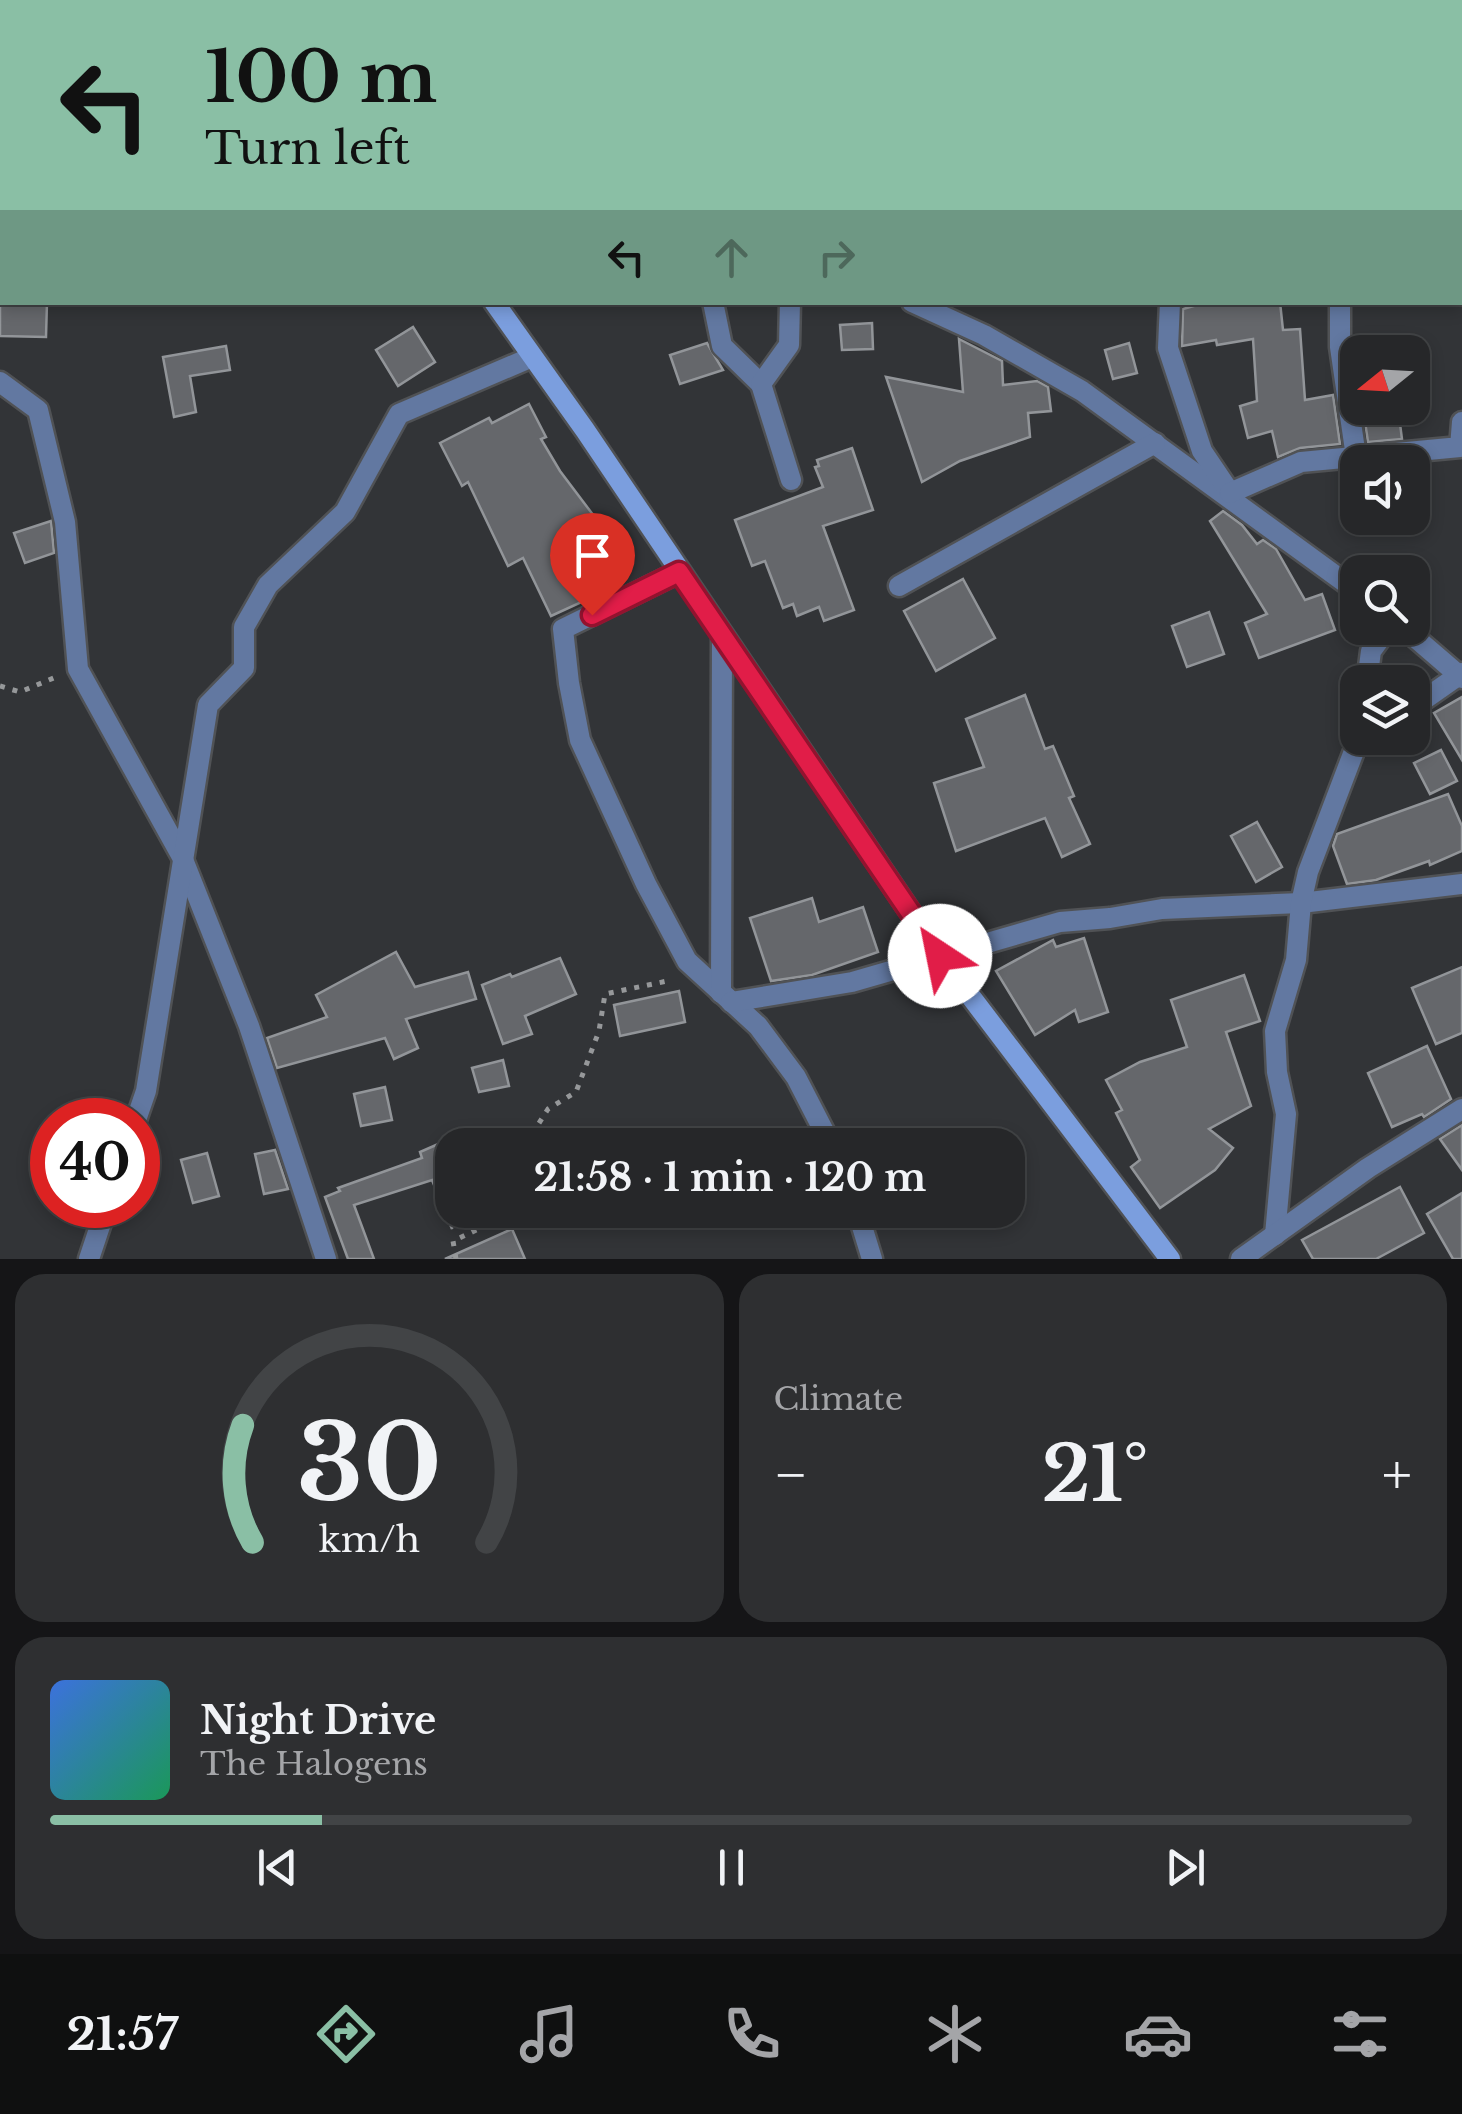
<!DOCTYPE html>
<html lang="en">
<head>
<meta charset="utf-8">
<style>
  :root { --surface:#262729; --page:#2e2f31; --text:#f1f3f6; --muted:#a4a5a8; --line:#424446; --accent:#8abfa5 }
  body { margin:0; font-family:"Libre Baskerville",serif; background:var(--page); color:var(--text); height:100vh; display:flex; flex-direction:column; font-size:38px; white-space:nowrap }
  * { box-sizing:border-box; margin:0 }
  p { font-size:32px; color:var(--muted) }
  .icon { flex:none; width:55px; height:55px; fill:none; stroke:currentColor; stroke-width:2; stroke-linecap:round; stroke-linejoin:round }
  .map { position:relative; height:1259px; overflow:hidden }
  .drawer { display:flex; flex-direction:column; gap:15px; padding:15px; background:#151517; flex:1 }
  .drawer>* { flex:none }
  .banner { position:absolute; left:0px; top:0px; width:1462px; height:305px; box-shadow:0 5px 15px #0003,0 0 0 2px var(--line); background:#8abfa5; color:#111; overflow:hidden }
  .needle { width:65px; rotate:252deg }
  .fabs { position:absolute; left:1340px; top:335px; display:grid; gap:20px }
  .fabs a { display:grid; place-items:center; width:90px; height:90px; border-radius:20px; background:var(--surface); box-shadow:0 5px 15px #0003,0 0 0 2px var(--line); font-size:50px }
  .speed { position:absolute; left:30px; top:1098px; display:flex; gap:20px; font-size:50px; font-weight:700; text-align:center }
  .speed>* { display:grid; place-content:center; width:130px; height:130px; border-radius:50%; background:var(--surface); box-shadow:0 5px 15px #0003,0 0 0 2px var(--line); line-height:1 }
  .speed .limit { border:15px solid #d22; background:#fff; color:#111 }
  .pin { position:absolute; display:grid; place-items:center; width:85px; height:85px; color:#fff; margin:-102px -42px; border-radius:50% 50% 50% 0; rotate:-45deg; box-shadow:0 0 10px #0007 }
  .pin .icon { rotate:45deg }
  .me { position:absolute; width:110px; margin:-55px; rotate:326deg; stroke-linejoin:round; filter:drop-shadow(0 0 8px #0008) }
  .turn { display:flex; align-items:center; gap:35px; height:210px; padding:0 40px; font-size:45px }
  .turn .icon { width:130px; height:130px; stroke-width:2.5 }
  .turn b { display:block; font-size:70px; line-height:85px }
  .lanes { display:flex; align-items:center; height:95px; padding:0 40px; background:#0003; justify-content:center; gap:50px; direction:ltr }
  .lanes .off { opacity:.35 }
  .big { font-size:75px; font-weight:700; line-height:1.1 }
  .drawer .card { flex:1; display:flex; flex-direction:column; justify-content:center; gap:15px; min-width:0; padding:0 35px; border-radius:30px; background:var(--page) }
  .drawer .dial { align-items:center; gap:0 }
  .dial svg { height:260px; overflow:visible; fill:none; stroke:var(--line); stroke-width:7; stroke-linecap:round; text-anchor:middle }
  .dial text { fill:var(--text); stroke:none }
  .song { display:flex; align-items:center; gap:30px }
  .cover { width:120px; height:120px; border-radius:15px; background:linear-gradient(135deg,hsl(220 70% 55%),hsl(150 70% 35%)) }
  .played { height:10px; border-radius:5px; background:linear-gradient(90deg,var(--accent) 20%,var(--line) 20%) }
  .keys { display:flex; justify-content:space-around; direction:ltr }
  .heat { display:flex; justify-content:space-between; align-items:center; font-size:55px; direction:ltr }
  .drawer .tiles { flex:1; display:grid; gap:15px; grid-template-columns:1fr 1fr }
  .card:last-child { grid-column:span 2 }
  .trip { position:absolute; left:435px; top:1128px; width:590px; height:100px; border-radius:30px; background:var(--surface); box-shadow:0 5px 15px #0003,0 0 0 2px var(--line); font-weight:700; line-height:100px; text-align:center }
  .menu { display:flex; height:160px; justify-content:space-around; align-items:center; background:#0f1010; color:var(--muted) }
  .menu .icon { width:70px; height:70px }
  .menu .current { color:var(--accent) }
  .menu b { font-size:45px; color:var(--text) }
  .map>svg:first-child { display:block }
  .building { fill:#65676b; stroke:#929599; stroke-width:2.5 }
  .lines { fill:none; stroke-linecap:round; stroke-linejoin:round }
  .street-casing { stroke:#505255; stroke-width:25 }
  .secondary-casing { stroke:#505255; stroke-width:25 }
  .path { stroke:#96989a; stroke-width:5; stroke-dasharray:5 8; stroke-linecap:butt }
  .street { stroke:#6278a1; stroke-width:20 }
  .secondary { stroke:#7b9ede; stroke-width:20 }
  .route-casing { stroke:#92132f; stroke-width:25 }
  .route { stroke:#e11d48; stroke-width:18 }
</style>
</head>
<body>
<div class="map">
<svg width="1462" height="1259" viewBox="0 0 1462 1259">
  <rect width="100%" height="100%" fill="#323437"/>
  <g class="building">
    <path d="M0 302H47L46 337 0 336Z"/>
    <path d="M1208 302H1280L1283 330 1300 329 1305 400 1333 395 1340 444 1300 448 1278 457 1272 431 1248 438 1240 406 1257 401 1253 339 1217 345 1216 340 1182 346 1183 309Z"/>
    <path d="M872 323 873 349 842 350 840 325Z"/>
    <path d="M413 327 435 362 398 386 376 350Z"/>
    <path d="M959 339 1002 361 1003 385 1037 381 1048 387 1051 411 1028 413 1030 437 960 461 922 482 886 377 963 392Z"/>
    <path d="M707 343 723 370 680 384 670 355Z"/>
    <path d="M1129 343 1137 373 1113 379 1105 350Z"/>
    <path d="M226 346 230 370 190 376 196 412 174 417 163 357Z"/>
    <path d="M529 404 546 437 541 439 560 471 603 528 575 550 597 595 551 616 523 558 508 566 468 482 462 486 440 443 489 418 492 423Z"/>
    <path d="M1363 408H1398L1402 439 1368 442Z"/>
    <path d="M852 448 873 510 823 526 854 610 824 621 819 607 797 616 793 604 783 608 765 561 752 566 735 520 823 487 815 467 819 466 817 460Z"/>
    <path d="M1223 511 1242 525 1257 544 1263 540 1276 549 1305 600 1322 594 1335 630 1259 658 1245 623 1267 614 1210 521Z"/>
    <path d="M51 521 54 553 25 563 14 533Z"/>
    <path d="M963 579 995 638 936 671 904 611Z"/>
    <path d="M1209 612 1224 654 1187 667 1172 626Z"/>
    <path d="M1025 695 1045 749 1053 746 1074 796 1069 798 1090 844 1062 857 1045 818 956 851 934 783 984 767 966 719Z"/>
    <path d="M1462 697V760L1434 713Z"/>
    <path d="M1441 750 1457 781 1430 794 1414 763Z"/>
    <path d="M1448 794 1462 826V851L1430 865 1429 861 1376 880 1347 884 1333 846 1337 834Z"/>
    <path d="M1257 822 1282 867 1256 882 1231 836Z"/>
    <path d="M812 898 819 922 863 907 878 952 812 975 771 981 750 918Z"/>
    <path d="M1084 938 1108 1012 1079 1022 1075 1010 1035 1035 996 971 1053 940 1056 947Z"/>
    <path d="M396 952 415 987 468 972 476 999 406 1019 418 1048 394 1059 385 1038 277 1068 267 1038 327 1017 316 995Z"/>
    <path d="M560 958 576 994 525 1016 532 1034 503 1044 482 985 510 974 512 977Z"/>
    <path d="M1462 967V1033L1436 1044 1412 988Z"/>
    <path d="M1244 975 1260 1021 1226 1032 1251 1106 1209 1129 1233 1148 1215 1170 1160 1208 1131 1167 1140 1160 1116 1113 1122 1110 1106 1080 1140 1062 1187 1047 1171 1000Z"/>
    <path d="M679 991 685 1022 620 1036 614 1005Z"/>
    <path d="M1427 1046 1451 1099 1424 1117 1422 1114 1392 1127 1368 1073Z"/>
    <path d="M503 1060 509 1086 479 1092 472 1068Z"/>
    <path d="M385 1087 392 1120 361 1126 354 1094Z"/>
    <path d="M1462 1125V1170L1440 1139Z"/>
    <path d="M452 1138V1229L432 1180 354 1205 374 1259H348L325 1197 340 1191 338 1188 422 1158 420 1152Z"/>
    <path d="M275 1150 288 1189 264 1194 255 1154Z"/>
    <path d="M207 1153 219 1196 193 1203 181 1160Z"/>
    <path d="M1400 1187 1424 1233 1376 1259H1313L1302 1240Z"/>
    <path d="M1462 1193V1259H1453L1427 1214Z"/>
    <path d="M512 1229 525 1259H445Z"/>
  </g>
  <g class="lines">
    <defs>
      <g id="street">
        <path d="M398 0 402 2"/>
        <path d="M568 2V0"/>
        <path d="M713 302 722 346 761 384"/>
        <path d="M790 302 789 345 761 384 791 480"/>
        <path d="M912 302 984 335 1082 391 1358 592"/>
        <path d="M1170 302 1168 348 1202 451 1229 491"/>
        <path d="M1340 302V347L1356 457"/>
        <path d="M0 382 38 410 65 522 78 669 182 857 249 1026 326 1259"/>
        <path d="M1230 493 1301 462 1460 447 1462 422"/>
        <path d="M679 572 563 629 569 683 580 740 646 884 687 961 758 1026 796 1077 831 1145"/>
        <path d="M899 586 1155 443"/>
        <path d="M1404 628 1462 678"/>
        <path d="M1367 682 1371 651 1388 628"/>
        <path d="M1412 708 1462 673"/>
        <path d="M721 993 722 636"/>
        <path d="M731 1002 852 982 1060 922 1110 918 1162 909 1301 903 1462 884"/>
        <path d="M136 1120 146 1091 208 705 244 668V627L268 585 345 512 399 414 532 357"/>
        <path d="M857 1210 872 1259"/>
        <path d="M1275 1235 1286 1114 1277 1072 1275 1031 1296 960 1301 903 1308 872 1359 738"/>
        <path d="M89 1259 107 1205"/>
        <path d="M1241 1259 1368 1168 1462 1109"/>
      </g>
      <g id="secondary">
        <path d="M285 0 287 2"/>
        <path d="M494 302 585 430 940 956 1170 1259"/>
      </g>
    </defs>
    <use href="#street" class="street-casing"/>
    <use href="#secondary" class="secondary-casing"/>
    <g class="path">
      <path d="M0 686 20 692 56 677"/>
      <path d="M525 1145 548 1109 576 1092 599 1031 605 994 672 980"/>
      <path d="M456 1259 453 1241 519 1210"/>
    </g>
    <use href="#street" class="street"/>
    <use href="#secondary" class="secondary"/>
  </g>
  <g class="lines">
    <defs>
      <path id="route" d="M592 615 679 572 940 956"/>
    </defs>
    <use href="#route" class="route-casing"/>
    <use href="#route" class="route"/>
  </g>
</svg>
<div class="fabs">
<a><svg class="needle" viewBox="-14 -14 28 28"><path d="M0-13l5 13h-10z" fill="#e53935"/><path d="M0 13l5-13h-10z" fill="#a4a5a8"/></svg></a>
<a><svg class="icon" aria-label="sound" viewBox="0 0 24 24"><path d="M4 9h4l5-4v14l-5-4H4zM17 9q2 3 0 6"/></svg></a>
<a><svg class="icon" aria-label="search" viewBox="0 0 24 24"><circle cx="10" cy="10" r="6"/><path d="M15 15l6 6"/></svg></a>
<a><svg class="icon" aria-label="layers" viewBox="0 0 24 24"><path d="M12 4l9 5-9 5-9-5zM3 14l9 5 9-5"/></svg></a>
</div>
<div class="speed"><div class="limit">40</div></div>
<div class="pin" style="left:592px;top:615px;background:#d93025"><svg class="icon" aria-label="arrive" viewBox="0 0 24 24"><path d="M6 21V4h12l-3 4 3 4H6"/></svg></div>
<svg class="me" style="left:940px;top:956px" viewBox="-20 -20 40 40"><circle r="19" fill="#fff"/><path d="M0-13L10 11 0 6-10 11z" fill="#e11d48"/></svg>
<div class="trip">21:58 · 1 min · 120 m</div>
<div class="banner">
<div class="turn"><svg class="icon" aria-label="left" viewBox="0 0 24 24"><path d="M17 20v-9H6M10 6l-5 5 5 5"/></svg><div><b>100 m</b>Turn left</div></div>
<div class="lanes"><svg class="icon" aria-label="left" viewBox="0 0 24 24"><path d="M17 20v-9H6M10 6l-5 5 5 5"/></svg><svg class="icon off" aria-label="ahead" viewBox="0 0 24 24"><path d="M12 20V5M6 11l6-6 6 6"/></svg><svg class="icon off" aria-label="right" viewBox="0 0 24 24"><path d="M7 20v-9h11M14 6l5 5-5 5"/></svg></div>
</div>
</div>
<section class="drawer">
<div class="tiles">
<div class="card dial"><svg viewBox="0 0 100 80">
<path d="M14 69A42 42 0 1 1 86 69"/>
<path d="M14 69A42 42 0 0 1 11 33" stroke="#8abfa5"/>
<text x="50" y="56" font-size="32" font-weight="700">30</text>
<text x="50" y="72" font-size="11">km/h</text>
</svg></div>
<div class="card"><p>Climate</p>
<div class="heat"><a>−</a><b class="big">21°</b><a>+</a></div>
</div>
<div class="card">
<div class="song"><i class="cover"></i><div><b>Night Drive</b><p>The Halogens</p></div></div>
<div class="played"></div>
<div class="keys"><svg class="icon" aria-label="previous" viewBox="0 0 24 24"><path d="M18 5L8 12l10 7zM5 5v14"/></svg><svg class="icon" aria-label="pause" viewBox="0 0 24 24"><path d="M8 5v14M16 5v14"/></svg><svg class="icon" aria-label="next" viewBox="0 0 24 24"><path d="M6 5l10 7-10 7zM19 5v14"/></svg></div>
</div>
</div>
</section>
<nav class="menu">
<b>21:57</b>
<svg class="icon current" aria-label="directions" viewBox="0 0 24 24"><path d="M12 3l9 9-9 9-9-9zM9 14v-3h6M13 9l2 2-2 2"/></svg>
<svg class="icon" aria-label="music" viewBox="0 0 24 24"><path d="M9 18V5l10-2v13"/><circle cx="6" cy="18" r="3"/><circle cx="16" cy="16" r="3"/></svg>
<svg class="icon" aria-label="phone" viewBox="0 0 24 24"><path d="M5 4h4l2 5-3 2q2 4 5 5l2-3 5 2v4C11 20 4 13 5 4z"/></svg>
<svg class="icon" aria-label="climate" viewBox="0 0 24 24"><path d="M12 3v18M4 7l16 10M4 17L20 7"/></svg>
<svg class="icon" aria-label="car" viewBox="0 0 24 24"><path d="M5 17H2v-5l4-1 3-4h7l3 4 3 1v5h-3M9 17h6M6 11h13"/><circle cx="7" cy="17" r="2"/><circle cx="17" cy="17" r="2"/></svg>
<svg class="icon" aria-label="filters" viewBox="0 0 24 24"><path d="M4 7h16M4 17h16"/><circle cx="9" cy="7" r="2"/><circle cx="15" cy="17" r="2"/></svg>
</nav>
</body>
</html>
